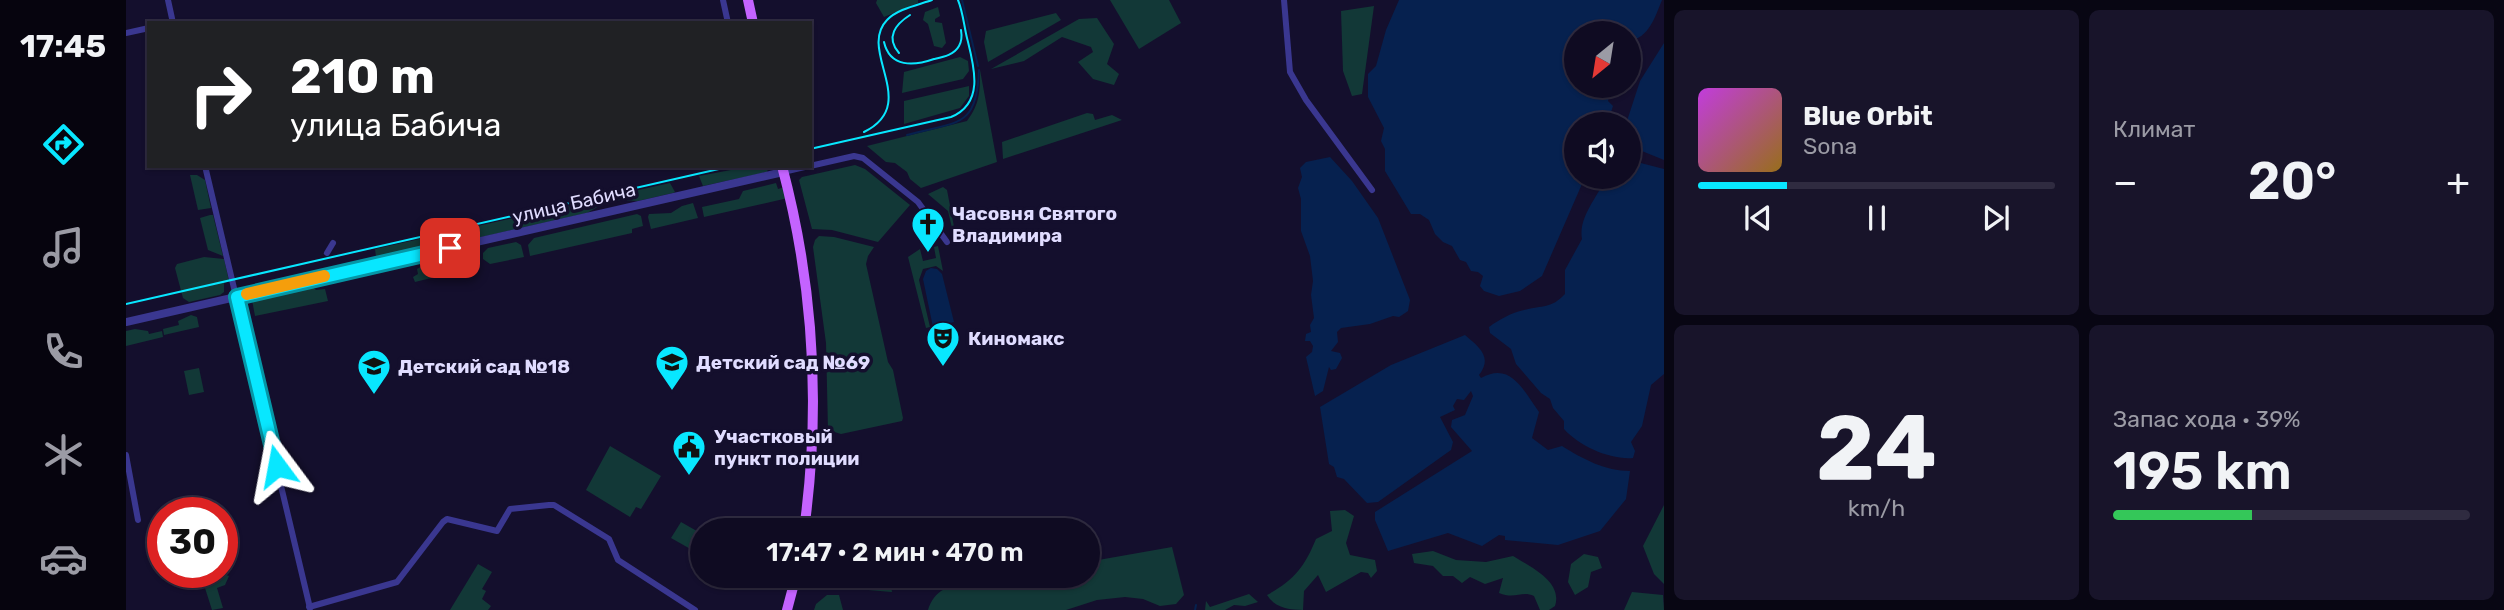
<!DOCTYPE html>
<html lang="ru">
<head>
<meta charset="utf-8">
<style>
  :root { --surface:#0f0b22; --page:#18142a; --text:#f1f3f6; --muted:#9b9ba5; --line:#2f2b40; --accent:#08e7ff }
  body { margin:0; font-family:Rubik,sans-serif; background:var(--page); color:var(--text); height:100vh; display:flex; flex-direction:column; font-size:26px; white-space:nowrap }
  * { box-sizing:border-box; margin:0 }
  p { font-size:23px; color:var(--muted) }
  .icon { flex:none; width:38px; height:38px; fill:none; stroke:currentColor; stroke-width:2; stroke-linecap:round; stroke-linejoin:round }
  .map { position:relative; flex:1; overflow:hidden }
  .panel { display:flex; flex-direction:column; gap:10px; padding:10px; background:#080613; width:840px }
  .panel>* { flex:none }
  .top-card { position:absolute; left:21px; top:21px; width:665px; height:147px; border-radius:0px; box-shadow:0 2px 5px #0004,0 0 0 2px var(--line); background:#202124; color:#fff; overflow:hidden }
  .needle { width:46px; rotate:210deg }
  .tools { position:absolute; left:1438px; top:21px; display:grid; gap:14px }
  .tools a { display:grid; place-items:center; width:77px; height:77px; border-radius:50%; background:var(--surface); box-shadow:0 2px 5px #0004,0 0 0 2px var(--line); font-size:35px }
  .speed { position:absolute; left:21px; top:497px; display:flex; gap:14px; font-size:35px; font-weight:700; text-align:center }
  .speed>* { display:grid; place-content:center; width:91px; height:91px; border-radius:50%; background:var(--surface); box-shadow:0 2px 5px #0004,0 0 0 2px var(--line); line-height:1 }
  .speed .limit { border:10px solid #d22; background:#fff; color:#111 }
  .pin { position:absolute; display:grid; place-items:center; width:60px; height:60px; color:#fff; margin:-30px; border-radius:14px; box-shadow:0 4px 10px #0006 }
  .me { position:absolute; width:77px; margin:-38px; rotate:347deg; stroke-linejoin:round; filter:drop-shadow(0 0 5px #0008) }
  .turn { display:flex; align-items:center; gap:24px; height:147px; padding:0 28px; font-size:32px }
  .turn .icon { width:91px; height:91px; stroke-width:2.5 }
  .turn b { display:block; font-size:49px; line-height:60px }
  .big { font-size:52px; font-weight:600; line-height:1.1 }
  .panel .widget { flex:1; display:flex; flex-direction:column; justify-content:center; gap:10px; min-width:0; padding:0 24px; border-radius:10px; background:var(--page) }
  .panel .dial { align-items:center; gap:0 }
  .dial b { font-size:91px; line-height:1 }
  .song { display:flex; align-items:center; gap:21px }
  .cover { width:84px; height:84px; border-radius:10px; background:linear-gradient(135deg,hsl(290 70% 55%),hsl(40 70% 35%)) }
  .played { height:7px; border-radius:4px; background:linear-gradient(90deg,var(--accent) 25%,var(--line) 25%) }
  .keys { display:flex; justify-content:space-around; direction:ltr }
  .heat { display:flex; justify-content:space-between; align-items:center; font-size:38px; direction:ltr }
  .charge { height:10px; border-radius:5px; background:linear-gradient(90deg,#34c759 39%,var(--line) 0) }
  .panel .tiles { flex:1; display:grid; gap:10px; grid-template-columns:repeat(2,1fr) }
  .trip { position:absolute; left:564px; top:518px; width:410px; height:70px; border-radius:35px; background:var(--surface); box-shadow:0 2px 5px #0004,0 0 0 2px var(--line); font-weight:600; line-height:70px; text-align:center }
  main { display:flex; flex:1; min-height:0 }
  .tabs { display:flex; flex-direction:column; width:126px; justify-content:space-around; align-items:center; background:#06040e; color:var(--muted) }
  .tabs .icon { width:49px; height:49px }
  .tabs .selected { color:var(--accent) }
  .tabs b { font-size:32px; color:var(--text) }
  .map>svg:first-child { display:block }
  .green { fill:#123837 }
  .water { fill:#06214f }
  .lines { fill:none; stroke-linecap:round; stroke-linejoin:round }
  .stream { stroke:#06214f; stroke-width:2 }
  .minor { stroke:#3a3790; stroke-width:6 }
  .tertiary { stroke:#3a3790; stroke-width:8 }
  .primary { stroke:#c463ff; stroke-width:10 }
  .tram { stroke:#08e7ff; stroke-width:2 }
  .route-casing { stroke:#0596a6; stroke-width:18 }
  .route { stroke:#08e7ff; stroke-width:12 }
  .slow { stroke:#f59e0b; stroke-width:12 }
  .labels { text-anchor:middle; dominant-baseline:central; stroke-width:7; stroke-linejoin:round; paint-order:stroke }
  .street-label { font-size:19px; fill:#e0dcff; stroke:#140f2d }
  .poi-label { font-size:19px; font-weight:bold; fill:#e0dcff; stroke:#140f2d; text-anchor:start }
</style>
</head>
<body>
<main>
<nav class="tabs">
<b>17:45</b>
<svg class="icon selected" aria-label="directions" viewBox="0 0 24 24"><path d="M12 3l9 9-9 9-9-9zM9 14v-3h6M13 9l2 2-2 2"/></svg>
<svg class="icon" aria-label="music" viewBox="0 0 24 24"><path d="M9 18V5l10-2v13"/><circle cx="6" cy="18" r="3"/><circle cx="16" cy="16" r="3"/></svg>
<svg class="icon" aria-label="phone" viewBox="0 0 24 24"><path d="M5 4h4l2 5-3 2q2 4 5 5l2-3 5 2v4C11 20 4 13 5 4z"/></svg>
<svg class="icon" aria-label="climate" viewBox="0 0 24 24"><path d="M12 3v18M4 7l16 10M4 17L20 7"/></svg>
<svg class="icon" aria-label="car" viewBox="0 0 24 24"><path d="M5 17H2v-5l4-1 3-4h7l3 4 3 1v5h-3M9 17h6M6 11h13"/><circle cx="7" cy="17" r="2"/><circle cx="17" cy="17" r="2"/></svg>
</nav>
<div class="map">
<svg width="1538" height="610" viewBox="0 0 1538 610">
  <rect width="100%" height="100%" fill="#140f2d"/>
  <g class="green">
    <path d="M751 0H792V3L758 17 750 3Z"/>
    <path d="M984 0H1043L1055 23 1013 49Z"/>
    <path d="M1248 6 1236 94 1226 96 1217 71 1215 11Z"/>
    <path d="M812 7 814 16 809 19V22L816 23 820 43 816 48 808 46 802 24 797 20 799 12Z"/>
    <path d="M930 13 935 20 862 62 858 42 860 31Z"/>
    <path d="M971 18 988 44 981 64 993 74 988 85 967 79 952 62 967 52 965 47 936 37 898 61 865 69 953 19Z"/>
    <path d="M834 57 842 61 843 71 837 79 776 93 778 72Z"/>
    <path d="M854 70 871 162 795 188 784 179 781 172 769 163 760 162 741 146 841 121C854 104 854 91 854 70Z"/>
    <path d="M843 86V96L834 108 778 124V101Z"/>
    <path d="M961 113 967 114 969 120 986 115 996 120 877 159 876 142Z"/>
    <path d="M729 165 739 169 784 205 752 242 706 230 686 229 673 180 676 177Z"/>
    <path d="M626 166H646L642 169 641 172 577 186 573 176Z"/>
    <path d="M64 175H71L79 180 85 208 72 210Z"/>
    <path d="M544 183 549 192 547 193 512 201 494 200 477 204 461 213 255 260 250 257 249 249Z"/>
    <path d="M650 183 652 189 659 187 662 198 578 217 576 207 613 199 617 191Z"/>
    <path d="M817 187 821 190 829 232H827L822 211 802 194Z"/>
    <path d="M567 203 572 218 525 229 522 217 523 214 545 213 556 206Z"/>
    <path d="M511 214 515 216 517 226 506 229V233L404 256 402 245 408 238Z"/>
    <path d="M84 215H87L97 256 82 250 74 218Z"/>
    <path d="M693 236 708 237 748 247 742 256 740 264 762 362 767 370 777 418 776 421 715 434 702 430 700 343 687 247 689 240Z"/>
    <path d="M390 242 395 245 398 257 364 264 357 259V253L362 248Z"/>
    <path d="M812 246 817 271 810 266 797 269 793 280 804 327 800 328 782 257 794 249 797 261 810 258 808 247Z"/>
    <path d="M347 254 350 267 289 282 287 277 292 274 291 269 305 261Z"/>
    <path d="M78 257 98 259 103 281 98 283V292L94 295 63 302 57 298 49 268 51 264Z"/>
    <path d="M185 286 190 290 199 289 202 301 129 316 126 300Z"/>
    <path d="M65 315 71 317 73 327 38 335 37 329 53 325 52 321Z"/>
    <path d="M9 329 22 331 23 334 36 331 37 337 0 346V331Z"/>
    <path d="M73 368 78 392 63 395 58 371Z"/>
    <path d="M484 446 535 476 515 509 510 507 504 517 460 490Z"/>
    <path d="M1538 505V584L1528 574 1517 546Z"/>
    <path d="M1219 510 1228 516 1220 543 1224 555 1249 560 1251 571 1245 578 1242 573 1235 572 1200 592 1192 575 1178 591 1177 610C1163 610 1149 608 1141 595 1168 580 1178 568 1190 539L1206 531 1204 511Z"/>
    <path d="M555 522 576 534 568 551 545 538Z"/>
    <path d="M1046 547 1058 595 1050 604 1034 606 1017 599 999 597 971 600 940 610H802C808 590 824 584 844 584 857 584 868 591 882 588 891 586 897 579 906 576 916 573 948 576 961 576V562Z"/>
    <path d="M1307 551 1330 560 1360 562 1387 556C1405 567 1437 582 1429 606L1423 610H1414L1408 596C1395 590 1390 600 1373 593L1377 578 1359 584 1344 577 1336 583 1327 576H1317L1307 566 1288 563 1286 554Z"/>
    <path d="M1458 554 1472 557 1476 568 1465 572 1462 587 1449 595 1442 582 1445 564Z"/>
    <path d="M352 564 366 572 356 589 360 591 356 599 365 606 362 610H324Z"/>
    <path d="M95 573 103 576 99 585 91 588 97 608 86 610 79 588Z"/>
    <path d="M684 576H721L722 580 765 587 766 592 682 585Z"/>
    <path d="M1506 592 1537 595 1538 610H1498Z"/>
    <path d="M1123 594 1132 602 1119 606 1108 605 1099 610H1079L1080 601 1084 607Z"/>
    <path d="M701 595H713L717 610H688L690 604Z"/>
  </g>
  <g class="water">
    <path d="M1273 0H1536C1529 17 1523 38 1503 41V33H1451V86H1486L1482 101 1487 106 1481 124H1451V177H1459L1416 276 1394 291 1373 296 1358 291 1354 286 1357 276 1352 272 1345 271 1340 262 1334 260 1326 246 1317 242 1309 234 1303 220 1294 214H1285L1259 171V149L1255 141 1258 128 1242 97V74L1250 66 1260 30Z"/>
    <path d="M1538 43V160L1506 147 1503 143V124H1500L1514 81Z"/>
    <path d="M1204 157 1226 181 1252 218 1284 300 1282 311 1273 317 1267 316 1244 324 1215 328 1211 332 1212 342 1205 351 1214 353 1216 358 1210 369 1205 370 1203 367 1197 391 1189 396 1180 357 1186 352 1187 346 1184 341H1179L1180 334 1185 332 1184 325 1188 318 1185 295 1187 281 1184 256 1175 231V199L1172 188 1176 177 1174 168 1180 162Z"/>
    <path d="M1503 160 1538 169V374L1525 385 1516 426 1505 442 1509 451 1507 458C1484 460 1453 446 1438 429V421L1427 408 1424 399 1415 393 1390 364 1385 349 1364 333 1363 327C1374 319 1385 313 1398 310 1417 305 1425 309 1439 294V270L1456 239C1452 216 1473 196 1480 177H1503Z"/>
    <path d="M805 268 811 269 816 274 828 322 807 327 797 279 800 271Z"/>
    <path d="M1339 335C1353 347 1367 357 1353 375L1355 378C1385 361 1397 390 1413 412L1406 438 1422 450 1436 446C1457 459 1479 471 1504 471L1500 499 1474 531 1432 545 1379 540V536L1373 535 1356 546 1322 533 1262 551 1249 520V512L1346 451 1325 427 1326 420 1339 415 1347 396 1345 391 1338 400 1331 399 1327 406 1329 410 1314 417 1327 442 1325 450 1252 502 1241 503 1218 479 1211 477 1208 467 1203 464 1194 407 1265 365Z"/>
  </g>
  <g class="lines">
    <g class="stream">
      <path d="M836 0 852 66"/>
      <path d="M781 135C830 121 851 130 853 70"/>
      <path d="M1069 610 1070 605"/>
    </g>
    <g class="minor">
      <path d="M42 0 47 23"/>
      <path d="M597 0 602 23"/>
      <path d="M1158 0 1164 72 1180 100 1246 190"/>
      <path d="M0 33 23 28"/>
      <path d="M79 166 184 608"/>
      <path d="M684 166 728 156 737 158 792 202 821 242"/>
      <path d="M657 172 683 166"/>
      <path d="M201 253 207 243"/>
      <path d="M0 455 12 520"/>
      <path d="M183 607 271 582 317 522 321 519 371 531 384 509 423 505H428L483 539 492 560 569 610"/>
    </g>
    <path class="tertiary" d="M0 322 657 172"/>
    <g class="primary">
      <path d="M622 0 627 23"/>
      <path d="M656 166C688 286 695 407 678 530"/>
      <path d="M661 610 670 576"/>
    </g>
    <g class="tram">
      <path d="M758 42C764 68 788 66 808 59 817 57 828 55 833 46 836 41 836 36 835 30"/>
      <path d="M773 53C759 37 770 24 784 15"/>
      <path d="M738 132C795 104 731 51 761 20 771 9 792 5 806 0"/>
      <path d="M684 149 825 117C859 103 848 66 841 38 838 26 837 12 832 0"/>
      <path d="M0 304 606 166"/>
    </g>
  </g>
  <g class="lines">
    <defs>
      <path id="route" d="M151 466 111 297 324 248"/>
    </defs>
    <use href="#route" class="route-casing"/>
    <use href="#route" class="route"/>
    <path class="slow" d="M121 294 198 276"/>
  </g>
  <defs>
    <symbol id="church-pin" viewBox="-11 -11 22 30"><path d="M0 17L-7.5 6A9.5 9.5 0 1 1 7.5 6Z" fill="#08e7ff" stroke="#140f2d"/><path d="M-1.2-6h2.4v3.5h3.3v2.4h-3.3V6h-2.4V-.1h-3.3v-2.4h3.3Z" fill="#111"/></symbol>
    <symbol id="theatre-pin" viewBox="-11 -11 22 30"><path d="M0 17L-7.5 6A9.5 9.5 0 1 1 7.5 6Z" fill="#08e7ff" stroke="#140f2d"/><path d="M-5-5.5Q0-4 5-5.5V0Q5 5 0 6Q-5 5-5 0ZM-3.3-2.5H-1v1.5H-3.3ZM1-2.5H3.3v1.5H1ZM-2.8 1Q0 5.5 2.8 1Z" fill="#111"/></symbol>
    <symbol id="school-pin" viewBox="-11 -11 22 30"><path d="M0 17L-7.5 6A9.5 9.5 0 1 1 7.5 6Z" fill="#08e7ff" stroke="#140f2d"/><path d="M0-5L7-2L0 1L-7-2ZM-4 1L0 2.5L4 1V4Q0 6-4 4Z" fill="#111"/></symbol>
    <symbol id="civic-pin" viewBox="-11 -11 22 30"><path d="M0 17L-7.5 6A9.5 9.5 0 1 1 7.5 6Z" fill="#08e7ff" stroke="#140f2d"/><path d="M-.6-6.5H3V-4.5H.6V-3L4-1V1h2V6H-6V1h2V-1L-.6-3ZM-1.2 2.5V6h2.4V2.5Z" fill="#111"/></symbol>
  </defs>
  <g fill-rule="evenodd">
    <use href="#church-pin" x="783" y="205" width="38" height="52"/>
    <use href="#theatre-pin" x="798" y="319" width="38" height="52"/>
    <use href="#school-pin" x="527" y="343" width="38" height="52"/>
    <use href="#school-pin" x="229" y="347" width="38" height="52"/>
    <use href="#civic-pin" x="544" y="428" width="38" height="52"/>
  </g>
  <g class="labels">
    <g class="street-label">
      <text transform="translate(448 203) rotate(-13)">улица Бабича</text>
    </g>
    <g class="poi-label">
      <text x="826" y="213">Часовня Святого<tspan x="826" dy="22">Владимира</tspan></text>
      <text x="842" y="338">Киномакс</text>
      <text x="570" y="362">Детский сад №69</text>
      <text x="272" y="366">Детский сад №18</text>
      <text x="588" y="436">Участковый<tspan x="588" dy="22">пункт полиции</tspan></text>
    </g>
  </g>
</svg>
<div class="tools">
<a><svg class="needle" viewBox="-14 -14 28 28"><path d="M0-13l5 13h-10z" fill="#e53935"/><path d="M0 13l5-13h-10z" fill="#9b9ba5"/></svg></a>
<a><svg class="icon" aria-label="sound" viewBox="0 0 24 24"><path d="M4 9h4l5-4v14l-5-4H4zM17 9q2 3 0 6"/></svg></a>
</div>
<div class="speed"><div class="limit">30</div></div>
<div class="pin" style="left:324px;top:248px;background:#d93025"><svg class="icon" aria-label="arrive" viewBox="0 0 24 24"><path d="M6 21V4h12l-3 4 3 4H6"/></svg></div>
<svg class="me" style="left:151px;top:466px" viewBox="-20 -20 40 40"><path d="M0-17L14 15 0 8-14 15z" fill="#08e7ff" stroke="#fff" stroke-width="4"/></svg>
<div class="trip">17:47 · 2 мин · 470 m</div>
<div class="top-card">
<div class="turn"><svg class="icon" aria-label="right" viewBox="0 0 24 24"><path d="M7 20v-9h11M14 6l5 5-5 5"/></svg><div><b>210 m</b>улица Бабича</div></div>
</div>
</div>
<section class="panel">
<div class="tiles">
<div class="widget">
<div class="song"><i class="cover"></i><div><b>Blue Orbit</b><p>Sona</p></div></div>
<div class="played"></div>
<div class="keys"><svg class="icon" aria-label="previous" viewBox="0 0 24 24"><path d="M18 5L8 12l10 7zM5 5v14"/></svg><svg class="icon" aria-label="pause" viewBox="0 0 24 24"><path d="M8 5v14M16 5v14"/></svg><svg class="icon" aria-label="next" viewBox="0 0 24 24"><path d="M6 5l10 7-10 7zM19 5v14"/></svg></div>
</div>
<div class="widget"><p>Климат</p>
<div class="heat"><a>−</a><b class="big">20°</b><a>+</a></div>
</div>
<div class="widget dial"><b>24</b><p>km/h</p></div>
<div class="widget"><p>Запас хода · 39%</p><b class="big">195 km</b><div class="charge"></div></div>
</div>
</section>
</main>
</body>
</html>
